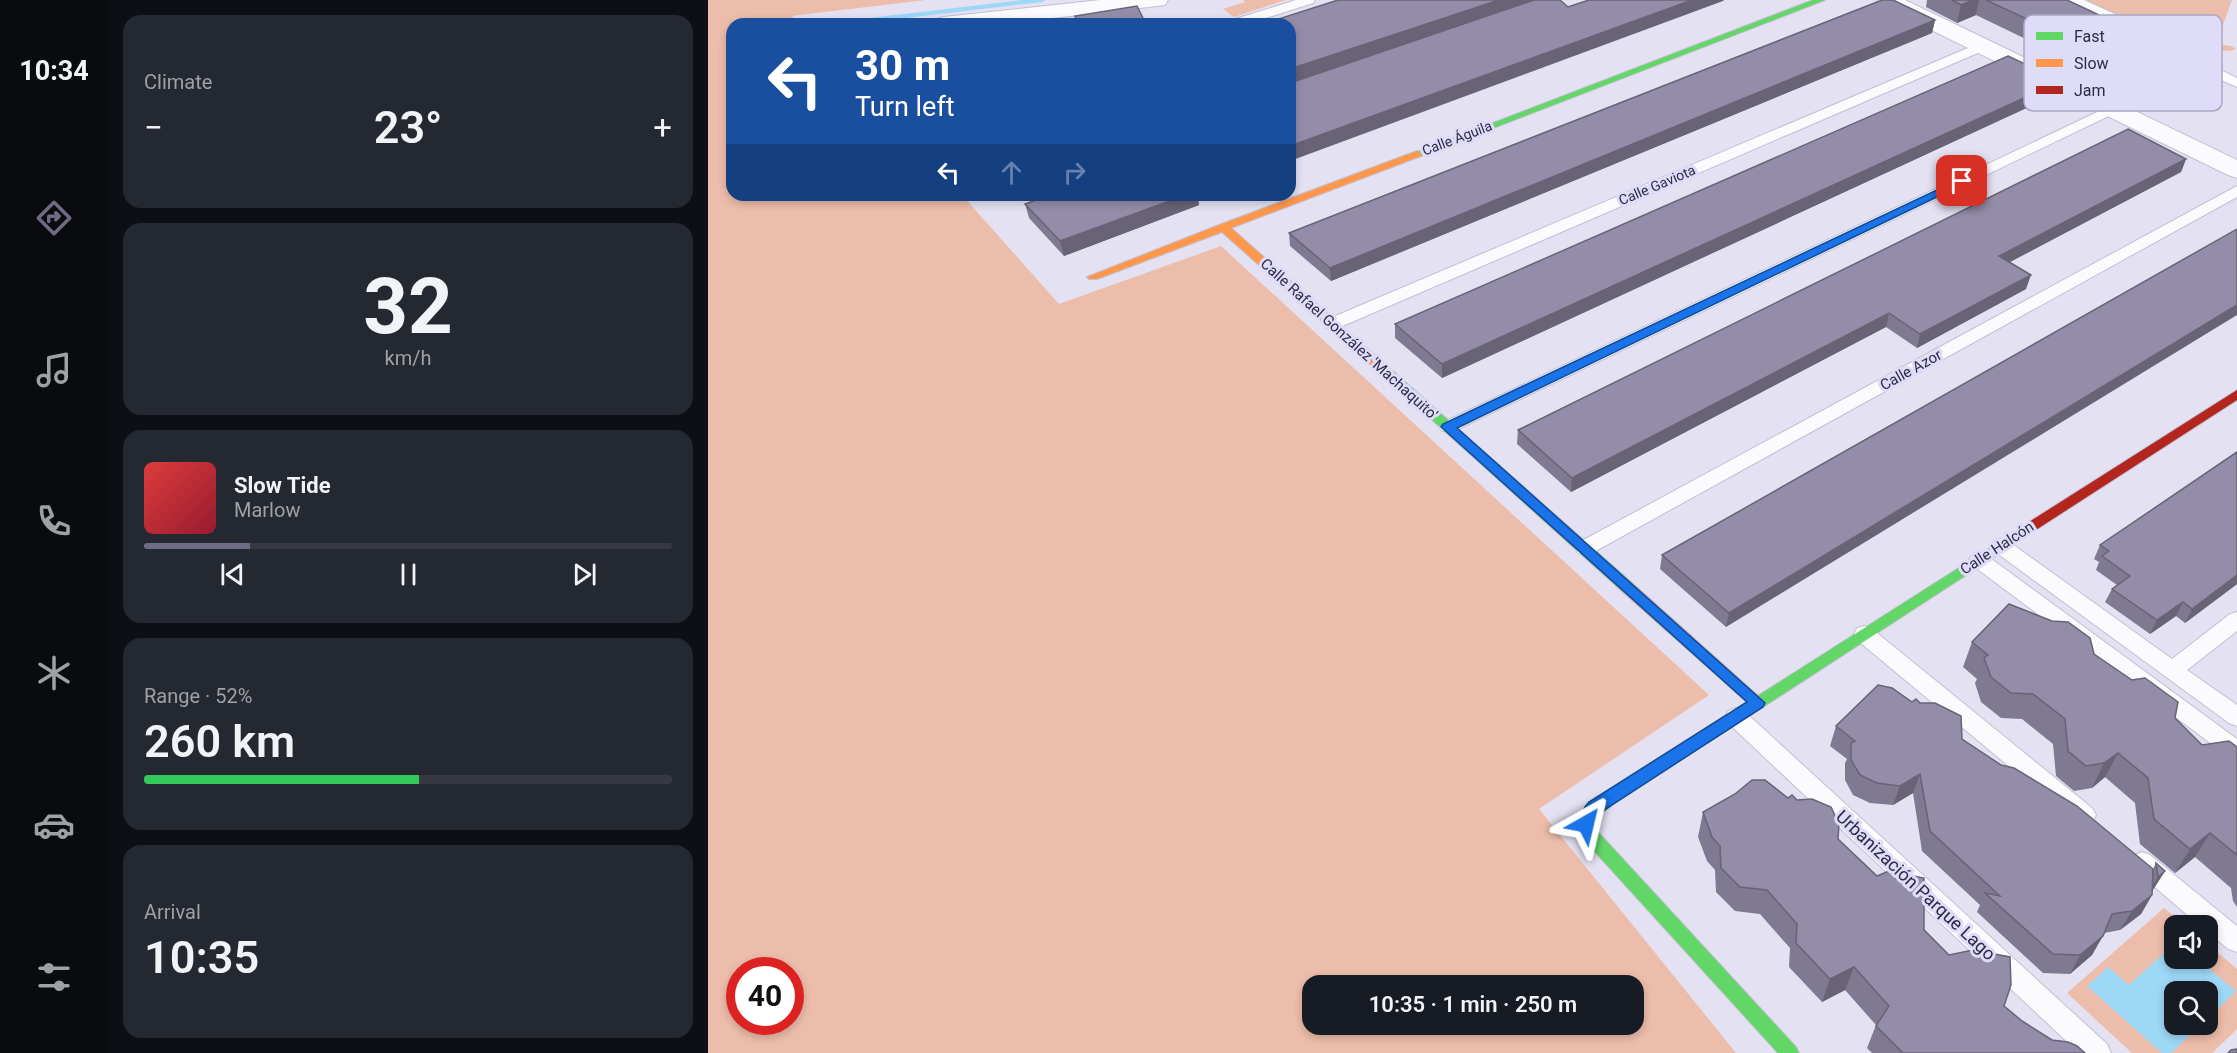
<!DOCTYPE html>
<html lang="en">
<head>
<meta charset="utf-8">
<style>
  :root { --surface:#171b24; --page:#242831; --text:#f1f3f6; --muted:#9ea1a6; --line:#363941; --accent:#6e6b82 }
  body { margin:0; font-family:Roboto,sans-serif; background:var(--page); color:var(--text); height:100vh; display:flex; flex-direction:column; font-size:22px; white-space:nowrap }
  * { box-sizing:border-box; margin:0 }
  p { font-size:20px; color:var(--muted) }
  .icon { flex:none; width:33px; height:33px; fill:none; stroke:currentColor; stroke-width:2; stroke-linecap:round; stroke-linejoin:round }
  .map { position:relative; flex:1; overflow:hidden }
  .details { display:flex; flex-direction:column; gap:15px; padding:15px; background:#0d0f14; width:600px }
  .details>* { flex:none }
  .hud { position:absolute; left:18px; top:18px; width:570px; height:183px; border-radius:18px; box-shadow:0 3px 9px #0003; background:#1a4fa0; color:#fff; overflow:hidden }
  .controls { position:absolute; left:1456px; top:915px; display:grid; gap:12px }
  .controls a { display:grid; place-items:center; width:54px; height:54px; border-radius:12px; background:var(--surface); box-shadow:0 3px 9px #0003; font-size:30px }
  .speed { position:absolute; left:18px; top:957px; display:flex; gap:12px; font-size:30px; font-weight:700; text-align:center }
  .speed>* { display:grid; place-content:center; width:78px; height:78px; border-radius:50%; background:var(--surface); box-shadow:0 3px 9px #0003; line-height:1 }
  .speed .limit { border:9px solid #d22; background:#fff; color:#111 }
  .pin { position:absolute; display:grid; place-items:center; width:51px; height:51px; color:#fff; margin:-26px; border-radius:12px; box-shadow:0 3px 9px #0006 }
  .me { position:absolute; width:66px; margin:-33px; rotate:37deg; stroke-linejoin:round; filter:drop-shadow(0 0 4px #0008) }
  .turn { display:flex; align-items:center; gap:21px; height:126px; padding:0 30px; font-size:27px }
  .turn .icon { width:78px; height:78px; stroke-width:2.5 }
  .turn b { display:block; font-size:42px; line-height:51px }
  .lanes { display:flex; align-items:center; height:57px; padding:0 30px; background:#0003; justify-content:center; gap:30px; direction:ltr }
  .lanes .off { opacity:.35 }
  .big { font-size:45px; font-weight:600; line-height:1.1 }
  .details .widget { flex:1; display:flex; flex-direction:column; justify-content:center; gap:9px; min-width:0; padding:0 21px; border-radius:18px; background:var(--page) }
  .details .dial { align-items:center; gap:0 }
  .dial b { font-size:78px; line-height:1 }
  .song { display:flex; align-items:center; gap:18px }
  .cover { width:72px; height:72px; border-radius:9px; background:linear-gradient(135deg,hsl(0 70% 55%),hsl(350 70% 35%)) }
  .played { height:6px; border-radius:3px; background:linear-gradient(90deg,var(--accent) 20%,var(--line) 20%) }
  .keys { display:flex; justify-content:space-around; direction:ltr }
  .heat { display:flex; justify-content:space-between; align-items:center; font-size:33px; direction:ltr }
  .charge { height:9px; border-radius:4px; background:linear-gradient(90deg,#34c759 52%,var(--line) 0) }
  .trip { position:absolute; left:594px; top:975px; width:342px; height:60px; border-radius:18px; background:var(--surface); box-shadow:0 3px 9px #0003; font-weight:600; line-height:60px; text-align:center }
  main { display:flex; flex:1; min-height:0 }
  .tabs { display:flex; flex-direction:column; width:108px; justify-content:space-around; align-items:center; background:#090b0e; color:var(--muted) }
  .tabs .icon { width:42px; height:42px }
  .tabs .current { color:var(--accent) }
  .tabs b { font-size:27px; color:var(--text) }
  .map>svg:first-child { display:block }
  .green { fill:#ecbdaa; fill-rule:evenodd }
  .water { fill:#9ed8f7 }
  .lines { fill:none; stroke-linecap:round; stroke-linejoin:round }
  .stream { fill:#9ed8f7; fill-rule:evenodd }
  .lane-casing { stroke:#c1bfd3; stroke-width:2 }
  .street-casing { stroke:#c1bfd3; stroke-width:2 }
  .fast-casing { stroke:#c1bfd3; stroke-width:2 }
  .slow-casing { stroke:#c1bfd3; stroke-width:2 }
  .jam-casing { stroke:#c1bfd3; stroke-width:2 }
  .lane { fill:#fbfbfd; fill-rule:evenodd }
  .street { fill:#fbfbfd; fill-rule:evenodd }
  .fast { fill:#63d668; fill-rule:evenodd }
  .slow { fill:#ff974d; fill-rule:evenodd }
  .jam { fill:#b3261e; fill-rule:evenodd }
  .wall { fill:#7f7991 }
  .shaded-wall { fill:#686376 }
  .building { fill:#948da9; stroke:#686376; stroke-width:1.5 }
  .route { fill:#1a73e8; stroke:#114b97; stroke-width:1.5 }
  .labels { text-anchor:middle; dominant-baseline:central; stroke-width:6; stroke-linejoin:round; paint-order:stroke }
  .far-street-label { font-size:14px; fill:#2e2b45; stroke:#dedcf8 }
  .street-label { font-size:15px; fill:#2e2b45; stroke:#dedcf8 }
  .near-street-label { font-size:18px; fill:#2e2b45; stroke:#dedcf8 }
  .key { fill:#dedcf8; stroke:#a9a7c2; stroke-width:1.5 }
  .key-label { font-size:16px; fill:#2e2b45 }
</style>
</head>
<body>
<main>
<nav class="tabs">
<b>10:34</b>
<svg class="icon current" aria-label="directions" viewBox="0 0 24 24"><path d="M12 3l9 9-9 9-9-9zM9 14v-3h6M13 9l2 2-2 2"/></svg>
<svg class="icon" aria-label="music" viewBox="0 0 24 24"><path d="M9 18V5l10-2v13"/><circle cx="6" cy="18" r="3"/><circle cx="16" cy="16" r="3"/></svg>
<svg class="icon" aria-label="phone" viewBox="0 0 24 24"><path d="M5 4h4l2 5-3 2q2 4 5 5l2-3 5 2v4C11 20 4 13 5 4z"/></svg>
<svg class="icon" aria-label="climate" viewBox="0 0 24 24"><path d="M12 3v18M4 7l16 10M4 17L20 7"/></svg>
<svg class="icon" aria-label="car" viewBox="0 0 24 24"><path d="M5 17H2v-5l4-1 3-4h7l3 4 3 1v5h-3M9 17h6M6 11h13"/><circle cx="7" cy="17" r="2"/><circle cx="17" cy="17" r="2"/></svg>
<svg class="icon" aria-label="filters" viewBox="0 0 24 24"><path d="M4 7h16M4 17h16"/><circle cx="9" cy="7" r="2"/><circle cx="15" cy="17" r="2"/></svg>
</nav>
<section class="details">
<div class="widget"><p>Climate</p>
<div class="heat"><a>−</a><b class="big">23°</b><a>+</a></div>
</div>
<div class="widget dial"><b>32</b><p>km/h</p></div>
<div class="widget">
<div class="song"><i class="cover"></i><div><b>Slow Tide</b><p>Marlow</p></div></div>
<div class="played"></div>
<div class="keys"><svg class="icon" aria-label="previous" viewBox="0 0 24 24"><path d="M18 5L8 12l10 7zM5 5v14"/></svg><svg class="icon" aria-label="pause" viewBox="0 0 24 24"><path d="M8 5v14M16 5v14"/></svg><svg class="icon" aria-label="next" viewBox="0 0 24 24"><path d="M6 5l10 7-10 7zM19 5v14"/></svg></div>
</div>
<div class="widget"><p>Range · 52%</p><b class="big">260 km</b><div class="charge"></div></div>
<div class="widget"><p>Arrival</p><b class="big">10:35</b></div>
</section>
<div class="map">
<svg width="1529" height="1053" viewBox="0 0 1529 1053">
  <rect width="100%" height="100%" fill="#e4e2f2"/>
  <g class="green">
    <path d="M0 0H218L83 16 98 24H24V195H254L351 304 513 246 1001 695 831 809 1028 1053H0ZM32 970H82V1022H32ZM604 986H926V1024H604Z"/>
    <path d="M535 0H578L526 17 515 9 537 2Z"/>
    <path d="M1377 0H1524L1508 44 1523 46 1528 49 1523 51 1483 48Z"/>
    <path d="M1456 908 1477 925 1467 926V958H1500V944L1529 969V1029L1504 1053H1424L1359 993ZM1467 992H1500V1024H1467Z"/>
  </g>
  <path class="water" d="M1467 943V958L1489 959 1528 991 1500 1018V992H1467V1024L1493 1025 1463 1053H1454L1379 986 1400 967 1421 985Z"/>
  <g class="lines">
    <path class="stream" d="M314 0H338L334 2 148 24H123L127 22Z"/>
    <defs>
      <g id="lane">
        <path d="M588 0H607L605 3 539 24H520L521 21Z"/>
        <path d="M1360 0H1376L1468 42 1505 66 1529 78V87L1495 72 1458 48Z"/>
        <path d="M1274 42 1279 43 1281 46 1279 49 630 328H618L616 324 618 320Z"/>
        <path d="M1404 105 1409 106 1411 109 1409 112 746 431H734L731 427 734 423Z"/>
        <path d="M1529 186V197L884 553 877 555 870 553 867 548 870 543Z"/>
        <path d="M1293 539 1300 541 1464 659 1522 614 1529 612V631L1479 670 1529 705V726L1521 723 1286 551 1283 546 1286 541Z"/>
        <path d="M1271 553 1278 555 1529 739V760L1521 757 1264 565 1261 560 1264 555Z"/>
        <path d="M1156 626 1163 628 1384 808 1388 815 1384 822 1376 825 1368 822 1149 640 1146 634 1149 628Z"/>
        <path d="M1028 708 1036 711 1399 1044 1403 1053H1371L1020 723 1017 717 1020 711Z"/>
        <path d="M1434 852 1442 855 1529 926V952L1520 949 1500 932V926H1492L1426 869 1422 862 1426 855Z"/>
      </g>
      <g id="street">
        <path d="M392 0H460L457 5 449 6 294 24H225L228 19 236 17Z"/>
        <path d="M1169 0H1197L1529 160V178L1520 175 1172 5Z"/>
      </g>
      <g id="fast">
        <path d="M1105 0H1117L713 156 709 157 704 154Z"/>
        <path d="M684 373 688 374 924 583 926 587 924 591H914L680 380 678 377 680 374Z"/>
        <path d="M1315 527 1322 532 1320 535 1055 707 1050 709 1045 707 1042 703 1045 699Z"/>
        <path d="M900 792 906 794 908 799C903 810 890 812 886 824L890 832 1088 1047 1091 1053H1070L878 842 870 824C875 808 884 798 900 792Z"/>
      </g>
      <g id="slow">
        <path d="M709 151 714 154 713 156 523 228 688 374 690 377 688 380H680L514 232 389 279H381L379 277 511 225Z"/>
        <path d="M919 582 924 583 1058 703 1055 707 900 806 894 804 892 799 894 794 1039 702 914 591 912 587 914 583Z"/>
      </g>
      <path id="jam" d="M1529 390V400L1320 535H1310L1308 532 1310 529Z"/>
    </defs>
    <use href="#lane" class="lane-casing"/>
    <use href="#street" class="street-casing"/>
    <use href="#fast" class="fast-casing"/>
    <use href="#slow" class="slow-casing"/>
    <use href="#jam" class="jam-casing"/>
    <use href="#lane" class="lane"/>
    <use href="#street" class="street"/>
    <use href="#fast" class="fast"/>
    <use href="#slow" class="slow"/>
    <use href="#jam" class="jam"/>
  </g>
  <g class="wall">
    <path d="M1219 0H1359L1419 28 1418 30 1436 38 1430 57 1374 83 1322 58 1326 43 1268 15 1249 23 1218 7Z"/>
    <path d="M1227 20 1224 33 623 281 582 246 581 233Z"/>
    <path d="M1349 94 734 378 687 338V324Z"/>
    <path d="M1478 159 1473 172 1301 262 1318 289 1209 348 1178 327 863 492 809 444 810 430Z"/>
    <path d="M490 195 491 205 356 256 321 218 317 204Z"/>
    <path d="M1529 229 1018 627 952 569 954 555Z"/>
    <path d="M1529 452V584L1477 623 1468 616 1442 634 1397 602 1404 589 1409 585 1388 570 1391 562 1386 559 1392 545Z"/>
    <path d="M1264 642 1386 654 1467 718 1494 745 1529 747V907L1525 901 1523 888 1487 857 1467 873 1432 844 1427 803 1397 777 1384 788 1366 791 1348 776 1345 744 1314 719 1293 718 1273 702 1267 683 1269 679 1255 667Z"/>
    <path d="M1128 726 1254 739 1445 869 1448 863 1457 871 1444 891V895L1433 914 1412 930 1396 933 1384 955 1362 974 1335 973 1269 912 1272 905 1214 851 1205 793 1185 805 1162 803 1145 795 1137 780V763L1139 759 1122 746Z"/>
    <path d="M995 812 1130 839 1241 955 1296 1006 1314 1021 1344 1040 1377 1053H1164L1159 1048 1168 1025 1137 990 1114 1002 1081 967 1082 948 1052 914 1027 911 1008 892 1007 870 999 861 990 837Z"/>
  </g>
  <g class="shaded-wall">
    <path d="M791 0H830L582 84V69Z"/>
    <path d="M984 0H1016L1015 1 582 161V146Z"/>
    <path d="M1265 0H1271L1268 15 1249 23 1253 5Z"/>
    <path d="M1227 20 1224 33 623 281 622 268Z"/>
    <path d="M1436 38 1430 57 1374 83 1380 64Z"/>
    <path d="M1353 81 1349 94 734 378V364Z"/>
    <path d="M1478 159 1473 172 1287 270 1291 256Z"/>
    <path d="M478 195H489L491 205 356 256 352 241Z"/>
    <path d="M1323 275 1318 289 1209 348 1212 334Z"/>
    <path d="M1529 305V315L1018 627 1021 613Z"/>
    <path d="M1181 313 1178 327 863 492 864 478Z"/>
    <path d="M1529 575V584L1477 623 1484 609Z"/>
    <path d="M1475 602 1468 616 1442 634 1449 620Z"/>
    <path d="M1410 753 1397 777 1384 788 1396 763Z"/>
    <path d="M1212 774 1205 793 1185 805 1192 786Z"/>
    <path d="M1502 833 1487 857 1467 873 1482 849Z"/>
    <path d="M1457 871 1445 890 1438 896 1450 877Z"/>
    <path d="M1444 895 1433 914 1412 930 1424 911Z"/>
    <path d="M1395 936 1384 955 1362 974 1372 955Z"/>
    <path d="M1146 967 1137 990 1114 1002 1122 979Z"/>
  </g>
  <g class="building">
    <path d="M630 0H791L582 69V24H555Z"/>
    <path d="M826 0H852L860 7 881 0H984L582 146V83Z"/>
    <path d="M1174 0H1185L1227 20 622 268 581 233Z"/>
    <path d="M1244 0H1265L1253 5Z"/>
    <path d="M1278 0H1359L1419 28 1415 29 1436 38 1380 64 1327 39 1345 31Z"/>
    <path d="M429 6 438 24H370L367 16Z"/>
    <path d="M1300 56 1353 81 734 364 687 324Z"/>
    <path d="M1420 129 1478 159 1291 256 1323 275 1212 334 1181 313 864 478 810 430Z"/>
    <path d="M342 195H478L352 241 317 204Z"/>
    <path d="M1529 229V305L1021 613 954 555Z"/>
    <path d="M1529 452V575L1484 609 1475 602 1449 620 1404 589 1422 576 1394 556 1401 551 1392 545Z"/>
    <path d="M1301 604 1344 621 1360 622 1382 638 1386 654 1424 680 1437 678 1470 702 1467 718 1494 745 1521 741 1529 747V855L1502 833 1482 849 1446 819 1440 778 1410 753 1396 763 1378 766 1360 751 1357 719 1325 694 1303 693 1283 677 1276 658 1280 655 1264 642Z"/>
    <path d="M1170 685 1184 688 1204 702 1208 699 1212 703H1227L1253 716 1254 739 1293 765 1306 768 1369 806 1445 869 1444 895 1424 911 1404 914 1395 936 1372 955 1345 954 1277 893 1292 896 1222 831 1212 774 1192 786 1169 783 1152 775 1143 760V743L1147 741 1128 726Z"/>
    <path d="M1044 780H1057L1080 798 1084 795 1089 800 1104 799 1123 807 1131 824 1130 839 1169 876 1181 871 1216 878V930L1241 955 1265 950 1302 957 1303 985 1296 1006 1314 1021 1344 1040 1360 1042 1369 1046 1377 1053H1195L1168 1026 1181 1006 1146 967 1122 979 1088 943 1089 924 1059 890 1032 887 1013 868 1012 846 1004 837 995 812 1027 794Z"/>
    <path d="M1448 863 1457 871 1450 877Z"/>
    <path d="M1529 1049V1053H1520L1523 1050Z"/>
  </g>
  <path class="route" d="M1254 178 1258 179V183L749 428 1057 703 1055 707 893 812 884 829 878 831 873 829 870 824 877 807 881 802 1039 702 733 427 735 424Z"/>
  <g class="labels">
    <g class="far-street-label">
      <text transform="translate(749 138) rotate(-21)">Calle Águila</text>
      <text transform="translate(949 185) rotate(-23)">Calle Gaviota</text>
    </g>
    <g class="street-label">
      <text transform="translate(641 339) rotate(42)">Calle Rafael González 'Machaquito'</text>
      <text transform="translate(1203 370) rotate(-29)">Calle Azor</text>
      <text transform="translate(1289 548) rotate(-33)">Calle Halcón</text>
    </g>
    <g class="near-street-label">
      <text transform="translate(1208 885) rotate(43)">Urbanización Parque Lago</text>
    </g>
  </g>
  <rect x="1316" y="15" width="198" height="96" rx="9" class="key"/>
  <rect x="1328" y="32" width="27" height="8" fill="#63d668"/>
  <rect x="1328" y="59" width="27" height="8" fill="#ff974d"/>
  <rect x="1328" y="86" width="27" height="8" fill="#b3261e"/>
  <g class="key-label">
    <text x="1366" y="42">Fast</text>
    <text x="1366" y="69">Slow</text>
    <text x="1366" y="96">Jam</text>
  </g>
</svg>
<div class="controls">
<a><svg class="icon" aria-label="sound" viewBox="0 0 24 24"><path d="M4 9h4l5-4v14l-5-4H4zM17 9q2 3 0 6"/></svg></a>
<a><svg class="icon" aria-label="search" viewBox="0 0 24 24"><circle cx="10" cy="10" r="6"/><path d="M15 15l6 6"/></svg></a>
</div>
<div class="speed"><div class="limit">40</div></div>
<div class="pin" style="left:1254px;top:181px;background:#d93025"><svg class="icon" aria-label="arrive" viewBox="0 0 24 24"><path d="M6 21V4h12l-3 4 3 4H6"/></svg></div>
<svg class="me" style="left:878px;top:824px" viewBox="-20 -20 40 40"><path d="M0-17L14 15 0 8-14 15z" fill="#1a73e8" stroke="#fff" stroke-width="4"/></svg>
<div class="trip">10:35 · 1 min · 250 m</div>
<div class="hud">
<div class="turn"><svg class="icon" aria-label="left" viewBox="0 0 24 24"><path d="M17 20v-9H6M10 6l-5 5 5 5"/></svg><div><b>30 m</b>Turn left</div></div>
<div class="lanes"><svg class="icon" aria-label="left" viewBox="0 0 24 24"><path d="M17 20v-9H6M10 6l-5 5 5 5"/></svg><svg class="icon off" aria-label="ahead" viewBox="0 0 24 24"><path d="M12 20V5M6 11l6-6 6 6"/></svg><svg class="icon off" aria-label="right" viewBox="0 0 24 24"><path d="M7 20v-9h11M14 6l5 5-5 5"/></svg></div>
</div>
</div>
</main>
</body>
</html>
